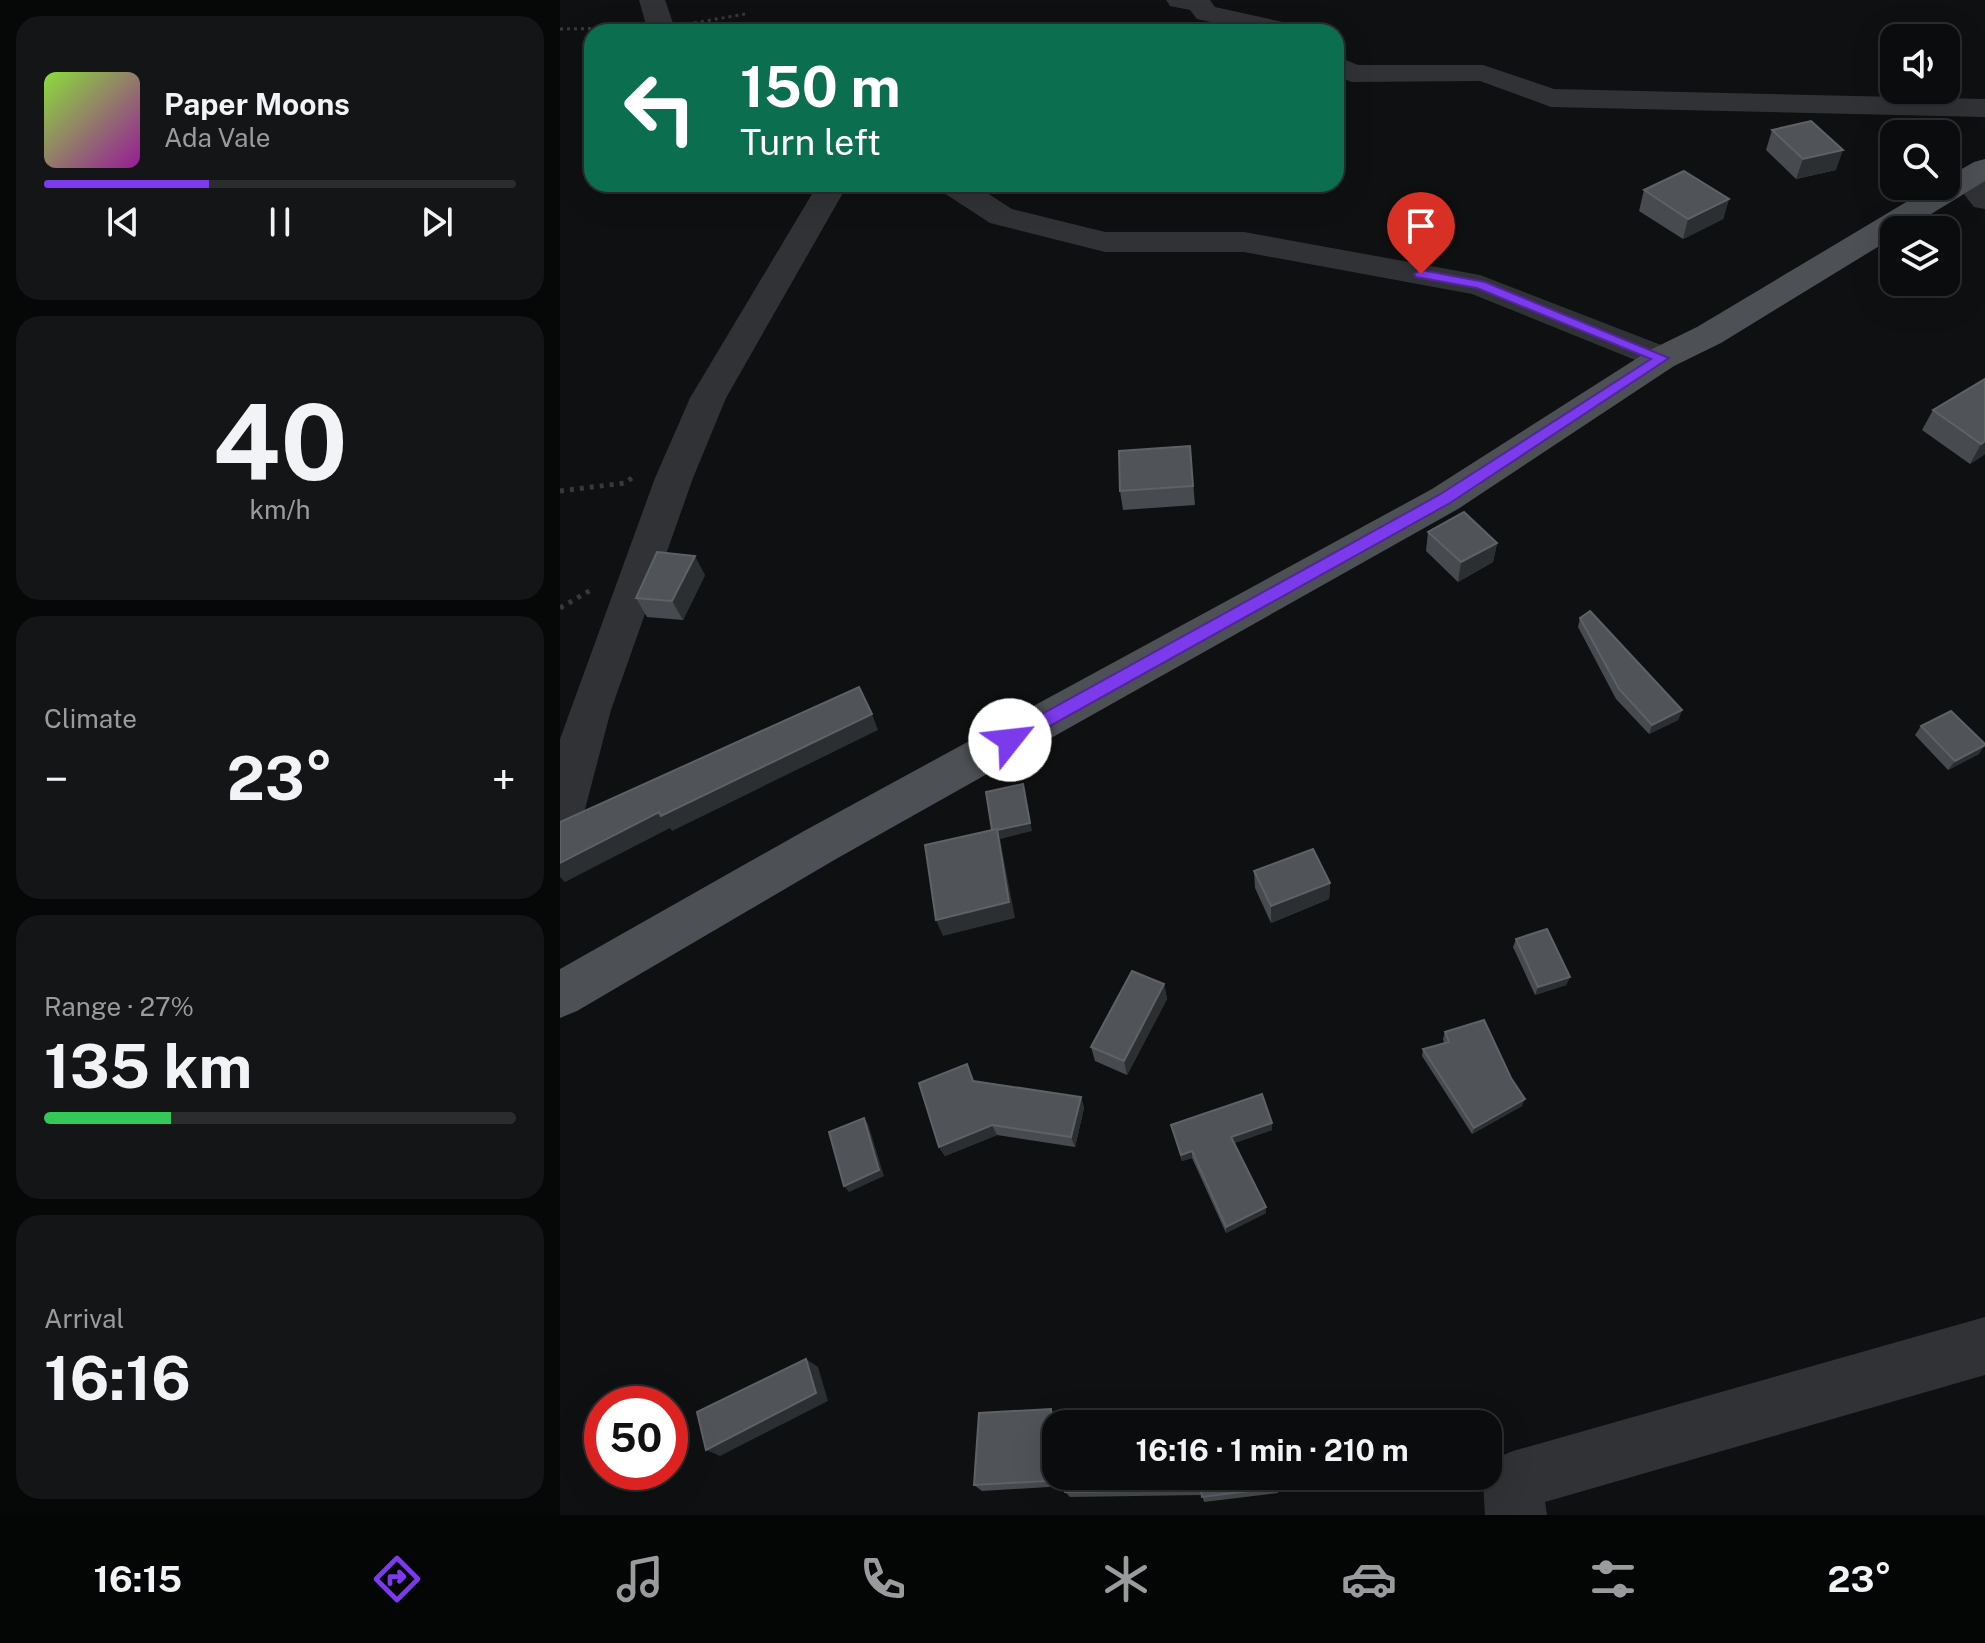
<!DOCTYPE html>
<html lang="en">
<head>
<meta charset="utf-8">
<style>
  :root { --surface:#0b0c0d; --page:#141516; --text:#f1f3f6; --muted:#9a9b9d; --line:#2b2c2e; --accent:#7c3aed }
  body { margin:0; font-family:"Public Sans",sans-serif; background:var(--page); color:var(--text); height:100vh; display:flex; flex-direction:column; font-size:30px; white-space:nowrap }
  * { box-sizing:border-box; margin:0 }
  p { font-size:26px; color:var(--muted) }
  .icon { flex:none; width:44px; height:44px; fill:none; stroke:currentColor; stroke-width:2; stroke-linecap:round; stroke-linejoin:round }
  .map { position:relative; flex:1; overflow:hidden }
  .side { display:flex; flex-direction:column; gap:16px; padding:16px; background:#060707; width:560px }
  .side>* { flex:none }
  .top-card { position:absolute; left:24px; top:24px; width:760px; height:168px; border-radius:24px; box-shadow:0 8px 32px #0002,0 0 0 2px var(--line); background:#0b6e4f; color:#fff; overflow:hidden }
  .tools { position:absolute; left:1320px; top:24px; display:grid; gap:16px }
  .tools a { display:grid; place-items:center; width:80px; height:80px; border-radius:16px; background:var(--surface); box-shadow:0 8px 32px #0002,0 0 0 2px var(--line); font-size:40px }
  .speed { position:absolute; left:24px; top:1386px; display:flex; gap:16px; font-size:40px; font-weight:700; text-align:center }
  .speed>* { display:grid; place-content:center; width:104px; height:104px; border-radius:50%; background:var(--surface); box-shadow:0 8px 32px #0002,0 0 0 2px var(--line); line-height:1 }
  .speed .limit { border:12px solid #d22; background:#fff; color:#111 }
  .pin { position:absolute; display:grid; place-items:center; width:68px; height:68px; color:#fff; margin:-82px -34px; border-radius:50% 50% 50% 0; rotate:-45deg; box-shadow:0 0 8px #0007 }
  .pin .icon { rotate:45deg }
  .me { position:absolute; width:88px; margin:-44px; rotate:61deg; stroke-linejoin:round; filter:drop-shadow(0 0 6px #0008) }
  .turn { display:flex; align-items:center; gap:28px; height:168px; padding:0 24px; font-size:36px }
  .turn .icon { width:104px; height:104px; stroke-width:2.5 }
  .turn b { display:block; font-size:56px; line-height:68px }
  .big { font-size:60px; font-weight:700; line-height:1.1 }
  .side .widget { flex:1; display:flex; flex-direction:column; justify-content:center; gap:12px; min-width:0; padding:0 28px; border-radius:24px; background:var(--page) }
  .side .dial { align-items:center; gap:0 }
  .dial b { font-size:104px; line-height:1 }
  .song { display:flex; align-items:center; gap:24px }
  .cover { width:96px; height:96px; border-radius:12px; background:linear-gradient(135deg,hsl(90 70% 55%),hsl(300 70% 35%)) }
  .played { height:8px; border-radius:4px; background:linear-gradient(90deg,var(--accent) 35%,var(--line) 35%) }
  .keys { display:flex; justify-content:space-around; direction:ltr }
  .heat { display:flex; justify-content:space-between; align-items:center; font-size:44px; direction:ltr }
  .charge { height:12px; border-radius:6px; background:linear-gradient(90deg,#34c759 27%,var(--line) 0) }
  .trip { position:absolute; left:482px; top:1410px; width:460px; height:80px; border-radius:24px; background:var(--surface); box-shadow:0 8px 32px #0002,0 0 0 2px var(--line); font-weight:700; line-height:80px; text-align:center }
  .tab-bar { display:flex; height:128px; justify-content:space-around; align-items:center; background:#040505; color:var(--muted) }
  .tab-bar .icon { width:56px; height:56px }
  .tab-bar .selected { color:var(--accent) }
  .tab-bar b { font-size:36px; color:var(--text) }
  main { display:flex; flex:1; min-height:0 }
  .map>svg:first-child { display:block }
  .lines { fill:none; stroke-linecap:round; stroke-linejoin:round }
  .path-far1 { stroke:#37393c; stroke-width:3; stroke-dasharray:3 4; stroke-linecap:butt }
  .path { stroke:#37393c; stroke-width:5; stroke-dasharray:4 6; stroke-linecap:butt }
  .minor { fill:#313235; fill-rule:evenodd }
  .major { fill:#4d5054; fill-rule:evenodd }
  .wall { fill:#474a4e }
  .shaded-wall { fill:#2c2f31 }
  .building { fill:#505459; stroke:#5d6267; stroke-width:2 }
  .route { fill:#7c3aed; stroke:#51269a; stroke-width:2 }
</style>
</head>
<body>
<main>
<section class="side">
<div class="widget">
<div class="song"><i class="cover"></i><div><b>Paper Moons</b><p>Ada Vale</p></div></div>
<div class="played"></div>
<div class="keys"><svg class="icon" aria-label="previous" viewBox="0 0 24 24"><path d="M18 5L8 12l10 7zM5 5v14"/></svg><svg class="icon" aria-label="pause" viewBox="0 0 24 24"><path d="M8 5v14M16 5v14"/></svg><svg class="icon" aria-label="next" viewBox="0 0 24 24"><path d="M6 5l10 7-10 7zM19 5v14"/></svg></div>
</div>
<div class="widget dial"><b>40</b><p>km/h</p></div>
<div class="widget"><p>Climate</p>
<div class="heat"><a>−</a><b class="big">23°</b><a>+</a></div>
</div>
<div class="widget"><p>Range · 27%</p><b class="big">135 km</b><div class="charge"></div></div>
<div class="widget"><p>Arrival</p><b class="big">16:16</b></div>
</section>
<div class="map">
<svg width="1425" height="1515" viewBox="0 0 1425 1515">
  <rect width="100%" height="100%" fill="#0f1011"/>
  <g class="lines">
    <g class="path-far1">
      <path d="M134 23 185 14"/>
      <path d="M0 29 65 28"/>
    </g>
    <g class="path">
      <path d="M0 491 65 483 73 477"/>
      <path d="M0 608 31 590"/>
    </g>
    <g class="minor">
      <path d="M79 0H105L116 32H88Z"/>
      <path d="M606 0H650L655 7 741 26 745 32H695L637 19 630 10 610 6Z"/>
      <path d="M776 56 798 65H923L994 89 1425 99V117L991 107 920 81 792 82 776 76Z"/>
      <path d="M1408 171 1419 173 1425 181V209L1414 207 1393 180 1397 173Z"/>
      <path d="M258 184H288L166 398 133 478 51 710 23 817 16 831 0 836V739L95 478 130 398Z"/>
      <path d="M377 184H413L452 209 545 232H684L920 275 1114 350 1119 358 1114 366 1102 369 1090 366 912 294 684 252H545L430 223 381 191Z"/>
      <path d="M1425 1317V1375L985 1502 987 1515H925L923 1481 928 1476 932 1460 953 1451Z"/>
    </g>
    <path class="major" d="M1425 159V181L1345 230H1334V237L1161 343 1114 366 898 509 276 859 17 1011 0 1018V969L244 831 872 489 1090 350 1137 327 1373 186H1386V178L1414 162Z"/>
  </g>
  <g class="wall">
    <path d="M1212 130 1276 170 1236 179 1206 150Z"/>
    <path d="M1084 190 1169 199 1163 219 1123 239 1079 211Z"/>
    <path d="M1425 379V454L1410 464 1362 430 1373 410Z"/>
    <path d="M630 446 635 505 563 510 560 491Z"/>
    <path d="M868 532 937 543 933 562 898 582 866 551Z"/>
    <path d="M145 575 123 620 87 617 76 598Z"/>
    <path d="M1020 618 1122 710 1118 720 1089 734 1056 699 1018 627Z"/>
    <path d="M1361 726 1419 754 1388 770 1355 735Z"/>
    <path d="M694 871 770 883 769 899 711 923 695 888Z"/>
    <path d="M956 939 1010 977 1006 985 975 995 953 947Z"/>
    <path d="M604 984 607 999 567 1075 535 1061 531 1047Z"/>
    <path d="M885 1032 962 1106 912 1134 862 1056 863 1049 884 1043 883 1039Z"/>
    <path d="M412 1075 414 1082 521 1097 524 1108 515 1147 437 1135 385 1156 379 1147Z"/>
    <path d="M712 1123V1130L674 1143 706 1213 666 1233 632 1158 622 1161 611 1125Z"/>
    <path d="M491 1409 497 1417 496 1476 719 1487 718 1493 644 1502 642 1495 510 1497 505 1492V1486L422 1491 414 1485Z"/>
  </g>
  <g class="shaded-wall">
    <path d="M1283 150 1276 170 1236 179 1243 159Z"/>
    <path d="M1169 199 1163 219 1123 239 1128 219Z"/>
    <path d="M1425 441V454L1410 464 1421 444Z"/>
    <path d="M937 543 933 562 898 582 901 562Z"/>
    <path d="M135 556 145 575 123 620 112 601Z"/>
    <path d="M1122 710 1118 720 1089 734 1092 725Z"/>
    <path d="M312 714 318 730 112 831 110 828 5 882 0 877V863L99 812Z"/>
    <path d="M1425 745 1419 754 1388 770 1395 761Z"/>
    <path d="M463 784 472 831 440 839 455 918 383 936 376 920Z"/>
    <path d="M770 883 769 899 711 923V906Z"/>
    <path d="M1010 977 1006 985 975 995 978 987Z"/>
    <path d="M604 984 607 999 567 1075 564 1061Z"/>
    <path d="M521 1097 524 1108 515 1147 511 1137Z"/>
    <path d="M965 1099 962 1106 912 1134 914 1128Z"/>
    <path d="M304 1118 308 1124 324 1176 289 1192 284 1186Z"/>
    <path d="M712 1123V1130L672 1144 671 1137Z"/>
    <path d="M432 1125 437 1135 385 1156 379 1147Z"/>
    <path d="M632 1151V1158L622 1161 621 1155Z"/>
    <path d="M706 1207V1213L666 1233V1227Z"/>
    <path d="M246 1359 258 1367 268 1401 160 1456 146 1450Z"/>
    <path d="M491 1409 497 1417 496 1446 490 1440Z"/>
  </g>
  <g class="building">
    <path d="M1251 121 1283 150 1243 159 1212 130Z"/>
    <path d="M1124 171 1169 199 1128 219 1084 190Z"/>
    <path d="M1425 379V441L1421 444 1373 410Z"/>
    <path d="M630 446 633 486 560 491 559 451Z"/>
    <path d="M904 512 937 543 901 562 868 532Z"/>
    <path d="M97 552 135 556 112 601 76 598Z"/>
    <path d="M1030 611 1122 710 1092 725 1059 689 1020 618Z"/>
    <path d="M299 687 312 714 101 816 99 812 0 863V822Z"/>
    <path d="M1391 711 1425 744V745L1395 761 1361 726Z"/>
    <path d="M463 784 470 823 437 830V829L432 830 426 792Z"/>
    <path d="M437 829 449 902 376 920 365 845Z"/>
    <path d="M753 849 770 883 711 906 694 871Z"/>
    <path d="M987 929 1010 977 978 987 956 939Z"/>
    <path d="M572 971 604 984 564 1061 531 1047Z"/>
    <path d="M924 1020 951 1078 965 1099 914 1128 863 1049 889 1042 885 1032Z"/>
    <path d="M407 1064 413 1081 521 1097 511 1137 432 1125 379 1147 359 1083Z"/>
    <path d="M702 1094 712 1123 671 1137 706 1207 666 1227 632 1151 621 1155 611 1125Z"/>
    <path d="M304 1118 319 1170 284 1186 269 1132Z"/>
    <path d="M246 1359 256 1393 146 1450 137 1412Z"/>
    <path d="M491 1409 490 1440H496V1476H718L719 1487 642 1497 641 1490 505 1492V1480L414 1485 419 1413Z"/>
  </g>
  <path class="route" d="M861 270 925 282 1109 358 890 503 456 745H444L441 740 444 735 879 495 1091 359 917 288 856 277 854 274Z"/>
</svg>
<div class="tools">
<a><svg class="icon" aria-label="sound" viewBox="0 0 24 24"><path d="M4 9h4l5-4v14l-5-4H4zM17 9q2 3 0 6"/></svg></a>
<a><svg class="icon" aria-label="search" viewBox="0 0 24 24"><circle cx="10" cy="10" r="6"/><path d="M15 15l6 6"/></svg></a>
<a><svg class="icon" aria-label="layers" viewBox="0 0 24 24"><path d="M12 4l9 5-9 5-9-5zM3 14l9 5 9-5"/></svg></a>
</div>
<div class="speed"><div class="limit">50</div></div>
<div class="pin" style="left:861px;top:274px;background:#d93025"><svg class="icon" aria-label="arrive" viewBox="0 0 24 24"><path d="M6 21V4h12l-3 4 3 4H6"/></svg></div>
<svg class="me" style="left:450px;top:740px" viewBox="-20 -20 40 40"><circle r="19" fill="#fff"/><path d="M0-13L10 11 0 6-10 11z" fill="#7c3aed"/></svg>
<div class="trip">16:16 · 1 min · 210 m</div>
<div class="top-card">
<div class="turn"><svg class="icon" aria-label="left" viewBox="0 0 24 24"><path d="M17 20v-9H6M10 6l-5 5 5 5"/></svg><div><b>150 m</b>Turn left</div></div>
</div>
</div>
</main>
<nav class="tab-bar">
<b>16:15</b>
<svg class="icon selected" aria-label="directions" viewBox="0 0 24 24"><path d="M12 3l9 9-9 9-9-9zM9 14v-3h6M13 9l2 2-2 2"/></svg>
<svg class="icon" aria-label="music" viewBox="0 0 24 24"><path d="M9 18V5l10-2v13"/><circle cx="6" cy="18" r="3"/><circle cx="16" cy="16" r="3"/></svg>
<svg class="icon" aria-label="phone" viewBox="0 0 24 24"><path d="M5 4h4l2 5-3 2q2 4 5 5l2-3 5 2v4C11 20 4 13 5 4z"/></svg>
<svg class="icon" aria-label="climate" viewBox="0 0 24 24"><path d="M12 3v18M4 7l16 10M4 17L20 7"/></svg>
<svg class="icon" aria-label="car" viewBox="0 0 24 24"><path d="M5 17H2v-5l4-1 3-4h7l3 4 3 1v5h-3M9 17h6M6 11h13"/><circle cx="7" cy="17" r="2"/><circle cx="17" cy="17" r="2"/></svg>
<svg class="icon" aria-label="filters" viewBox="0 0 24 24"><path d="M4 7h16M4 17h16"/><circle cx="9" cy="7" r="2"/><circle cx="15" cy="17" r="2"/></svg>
<b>23°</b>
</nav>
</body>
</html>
